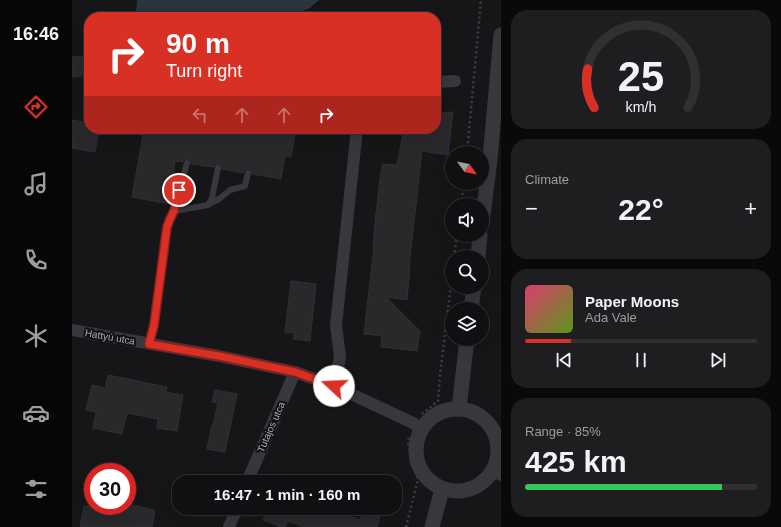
<!DOCTYPE html>
<html lang="en">
<head>
<meta charset="utf-8">
<style>
  :root { --surface:#101012; --page:#1e1e20; --text:#f1f3f6; --muted:#9c9d9f; --line:#303032; --accent:#d93025 }
  body { margin:0; font-family:Arial,sans-serif; background:var(--page); color:var(--text); height:100vh; display:flex; flex-direction:column; font-size:15px; white-space:nowrap }
  * { box-sizing:border-box; margin:0 }
  p { font-size:13px; color:var(--muted) }
  .icon { flex:none; width:22px; height:22px; fill:none; stroke:currentColor; stroke-width:2; stroke-linecap:round; stroke-linejoin:round }
  .map { position:relative; flex:1; overflow:hidden }
  .drawer { display:flex; flex-direction:column; gap:10px; padding:10px; background:#09090a; width:280px }
  .drawer>* { flex:none }
  .banner { position:absolute; left:12px; top:12px; width:357px; height:122px; border-radius:16px; box-shadow:0 4px 16px #0002,0 0 0 1px var(--line); background:#d93025; color:#fff; overflow:hidden }
  .needle { width:26px; rotate:123deg }
  .fabs { position:absolute; left:373px; top:146px; display:grid; gap:8px }
  .fabs a { display:grid; place-items:center; width:44px; height:44px; border-radius:50%; background:var(--surface); box-shadow:0 4px 16px #0002,0 0 0 1px var(--line); font-size:20px }
  .speed { position:absolute; left:12px; top:463px; display:flex; gap:8px; font-size:20px; font-weight:700; text-align:center }
  .speed>* { display:grid; place-content:center; width:52px; height:52px; border-radius:50%; background:var(--surface); box-shadow:0 4px 16px #0002,0 0 0 1px var(--line); line-height:1 }
  .speed .limit { border:6px solid #d22; background:#fff; color:#111 }
  .pin { position:absolute; display:grid; place-items:center; width:34px; height:34px; color:#fff; margin:-17px; border:2px solid #fff; border-radius:50%; box-shadow:0 1px 4px #0007 }
  .me { position:absolute; width:44px; margin:-22px; rotate:290deg; stroke-linejoin:round; filter:drop-shadow(0 0 3px #0008) }
  .turn { display:flex; align-items:center; gap:14px; height:84px; padding:0 16px; font-size:18px }
  .turn .icon { width:52px; height:52px; stroke-width:2.5 }
  .turn b { display:block; font-size:28px; line-height:34px }
  .lanes { display:flex; align-items:center; height:38px; padding:0 16px; background:#0003; justify-content:center; gap:20px; direction:ltr }
  .lanes .off { opacity:.35 }
  .big { font-size:30px; font-weight:600; line-height:1.1 }
  .drawer .card { flex:1; display:flex; flex-direction:column; justify-content:center; gap:6px; min-width:0; padding:0 14px; border-radius:16px; background:var(--page) }
  .drawer .dial { align-items:center; gap:0 }
  .dial svg { height:104px; overflow:visible; fill:none; stroke:var(--line); stroke-width:7; stroke-linecap:round; text-anchor:middle }
  .dial text { fill:var(--text); stroke:none }
  .song { display:flex; align-items:center; gap:12px }
  .cover { width:48px; height:48px; border-radius:6px; background:linear-gradient(135deg,hsl(340 70% 55%),hsl(90 70% 35%)) }
  .played { height:4px; border-radius:2px; background:linear-gradient(90deg,var(--accent) 20%,var(--line) 20%) }
  .keys { display:flex; justify-content:space-around; direction:ltr }
  .heat { display:flex; justify-content:space-between; align-items:center; font-size:22px; direction:ltr }
  .charge { height:6px; border-radius:3px; background:linear-gradient(90deg,#34c759 85%,var(--line) 0) }
  .trip { position:absolute; left:100px; top:475px; width:230px; height:40px; border-radius:16px; background:var(--surface); box-shadow:0 4px 16px #0002,0 0 0 1px var(--line); font-weight:600; line-height:40px; text-align:center }
  main { display:flex; flex:1; min-height:0 }
  .menu { display:flex; flex-direction:column; width:72px; justify-content:space-around; align-items:center; background:#060607; color:var(--muted) }
  .menu .icon { width:28px; height:28px }
  .menu .selected { color:var(--accent) }
  .menu b { font-size:18px; color:var(--text) }
  .map>svg:first-child { display:block }
  .water { fill:#2c353c }
  .building { fill:#29292c; stroke:#303034 }
  .lines { fill:none; stroke-linecap:round; stroke-linejoin:round }
  .path { stroke:#3d3f44; stroke-width:2.5; stroke-dasharray:2 3; stroke-linecap:butt }
  .service { stroke:#37383d; stroke-width:6 }
  .minor { stroke:#37383d; stroke-width:12 }
  .tertiary { stroke:#37383d; stroke-width:15 }
  .route-casing { stroke:#8d1f18; stroke-width:10 }
  .route { stroke:#d93025; stroke-width:7 }
  .labels { text-anchor:middle; dominant-baseline:central; stroke-width:4; stroke-linejoin:round; paint-order:stroke }
  .street-label { font-size:10px; fill:#a8adb8; stroke:#111113 }
</style>
</head>
<body>
<main>
<nav class="menu">
<b>16:46</b>
<svg class="icon selected" aria-label="directions" viewBox="0 0 24 24"><path d="M12 3l9 9-9 9-9-9zM9 14v-3h6M13 9l2 2-2 2"/></svg>
<svg class="icon" aria-label="music" viewBox="0 0 24 24"><path d="M9 18V5l10-2v13"/><circle cx="6" cy="18" r="3"/><circle cx="16" cy="16" r="3"/></svg>
<svg class="icon" aria-label="phone" viewBox="0 0 24 24"><path d="M5 4h4l2 5-3 2q2 4 5 5l2-3 5 2v4C11 20 4 13 5 4z"/></svg>
<svg class="icon" aria-label="climate" viewBox="0 0 24 24"><path d="M12 3v18M4 7l16 10M4 17L20 7"/></svg>
<svg class="icon" aria-label="car" viewBox="0 0 24 24"><path d="M5 17H2v-5l4-1 3-4h7l3 4 3 1v5h-3M9 17h6M6 11h13"/><circle cx="7" cy="17" r="2"/><circle cx="17" cy="17" r="2"/></svg>
<svg class="icon" aria-label="filters" viewBox="0 0 24 24"><path d="M4 7h16M4 17h16"/><circle cx="9" cy="7" r="2"/><circle cx="15" cy="17" r="2"/></svg>
</nav>
<div class="map">
<svg width="429" height="527" viewBox="0 0 429 527">
  <rect width="100%" height="100%" fill="#161618"/>
  <path class="water" d="M65 0H247L238 8 215 17H65L64 13Z"/>
  <g class="building">
    <path d="M17 56V75L0 77V57Z"/>
    <path d="M381 112 376 155 350 151 337 267H338L335 300 314 297 348 331 345 351 309 347 310 336 292 334 302 246H301L304 213 310 164 325 165 332 129H364L366 113Z"/>
    <path d="M0 120 17 123V129H27L23 152 0 148Z"/>
    <path d="M72 129H224L219 157 213 156 209 179 180 174 179 170 177 169 173 170 171 173 150 169 149 165 146 164 143 165 142 167 119 164 118 160 114 159 112 160 111 162 103 161 97 204 60 197Z"/>
    <path d="M219 281 244 284 238 341 221 339 222 333 213 332Z"/>
    <path d="M36 375 95 387 94 392 111 395 105 431 85 428 86 419 55 413 50 434 21 428 24 412 14 410 20 385 33 388Z"/>
    <path d="M143 390 165 394 153 452 135 449 140 425 141 426 146 403 140 402Z"/>
    <path d="M55 504 83 510 80 527H8L12 506H55Z"/>
    <path d="M196 508H230L251 516 254 508H258L288 520 292 511 308 517 305 527H232L216 521 213 527H209L191 520Z"/>
  </g>
  <g class="lines">
    <g class="path">
      <path d="M395 153 409 0"/>
      <path d="M389 205 392 183"/>
      <path d="M382 257 385 235"/>
      <path d="M350 414 366 401 368 375 380 276"/>
      <path d="M334 527 346 480 336 442 337 437"/>
    </g>
    <g class="service">
      <path d="M137 204 147 199 158 190 173 186 176 173"/>
      <path d="M103 211 136 205 140 198 146 168"/>
      <path d="M77 343 82 325 95 227 98 219 103 211 104 203 115 163"/>
    </g>
    <g class="minor">
      <path d="M364 82 383 81"/>
      <path d="M0 330 147 356 223 372 262 386 341 423 349 429"/>
      <path d="M262 386 268 357 264 325 285 129"/>
      <path d="M422 469 429 475"/>
      <path d="M175 482 223 372"/>
      <path d="M157 527 165 508"/>
    </g>
    <g class="tertiary">
      <path d="M410 223 418 159 429 35"/>
      <path d="M406 257 408 235"/>
      <path d="M399 309 402 287"/>
      <path d="M387 409 395 339"/>
      <circle cx="385" cy="450" r="41"/>
      <path d="M360 527 370 489"/>
    </g>
  </g>
  <g class="lines">
    <defs>
      <path id="route" d="M107 190 104 203 102 211 98 219 95 227 82 325 77 344 147 356 223 372 262 386"/>
    </defs>
    <use href="#route" class="route-casing"/>
    <use href="#route" class="route"/>
  </g>
  <g class="labels">
    <g class="street-label">
      <text transform="translate(38 337) rotate(10)">Hattyú utca</text>
      <text transform="translate(199 427) rotate(-66)">Tutajos utca</text>
    </g>
  </g>
</svg>
<div class="fabs">
<a><svg class="needle" viewBox="-14 -14 28 28"><path d="M0-13l5 13h-10z" fill="#e53935"/><path d="M0 13l5-13h-10z" fill="#9c9d9f"/></svg></a>
<a><svg class="icon" aria-label="sound" viewBox="0 0 24 24"><path d="M4 9h4l5-4v14l-5-4H4zM17 9q2 3 0 6"/></svg></a>
<a><svg class="icon" aria-label="search" viewBox="0 0 24 24"><circle cx="10" cy="10" r="6"/><path d="M15 15l6 6"/></svg></a>
<a><svg class="icon" aria-label="layers" viewBox="0 0 24 24"><path d="M12 4l9 5-9 5-9-5zM3 14l9 5 9-5"/></svg></a>
</div>
<div class="speed"><div class="limit">30</div></div>
<div class="pin" style="left:107px;top:190px;background:#d93025"><svg class="icon" aria-label="arrive" viewBox="0 0 24 24"><path d="M6 21V4h12l-3 4 3 4H6"/></svg></div>
<svg class="me" style="left:262px;top:386px" viewBox="-20 -20 40 40"><circle r="19" fill="#fff"/><path d="M0-13L10 11 0 6-10 11z" fill="#d93025"/></svg>
<div class="trip">16:47 · 1 min · 160 m</div>
<div class="banner">
<div class="turn"><svg class="icon" aria-label="right" viewBox="0 0 24 24"><path d="M7 20v-9h11M14 6l5 5-5 5"/></svg><div><b>90 m</b>Turn right</div></div>
<div class="lanes"><svg class="icon off" aria-label="left" viewBox="0 0 24 24"><path d="M17 20v-9H6M10 6l-5 5 5 5"/></svg><svg class="icon off" aria-label="ahead" viewBox="0 0 24 24"><path d="M12 20V5M6 11l6-6 6 6"/></svg><svg class="icon off" aria-label="ahead" viewBox="0 0 24 24"><path d="M12 20V5M6 11l6-6 6 6"/></svg><svg class="icon" aria-label="right" viewBox="0 0 24 24"><path d="M7 20v-9h11M14 6l5 5-5 5"/></svg></div>
</div>
</div>
<section class="drawer">
<div class="card dial"><svg viewBox="0 0 100 80">
<path d="M14 69A42 42 0 1 1 86 69"/>
<path d="M14 69A42 42 0 0 1 9 39" stroke="#d93025"/>
<text x="50" y="56" font-size="32" font-weight="700">25</text>
<text x="50" y="72" font-size="11">km/h</text>
</svg></div>
<div class="card"><p>Climate</p>
<div class="heat"><a>−</a><b class="big">22°</b><a>+</a></div>
</div>
<div class="card">
<div class="song"><i class="cover"></i><div><b>Paper Moons</b><p>Ada Vale</p></div></div>
<div class="played"></div>
<div class="keys"><svg class="icon" aria-label="previous" viewBox="0 0 24 24"><path d="M18 5L8 12l10 7zM5 5v14"/></svg><svg class="icon" aria-label="pause" viewBox="0 0 24 24"><path d="M8 5v14M16 5v14"/></svg><svg class="icon" aria-label="next" viewBox="0 0 24 24"><path d="M6 5l10 7-10 7zM19 5v14"/></svg></div>
</div>
<div class="card"><p>Range · 85%</p><b class="big">425 km</b><div class="charge"></div></div>
</section>
</main>
</body>
</html>
